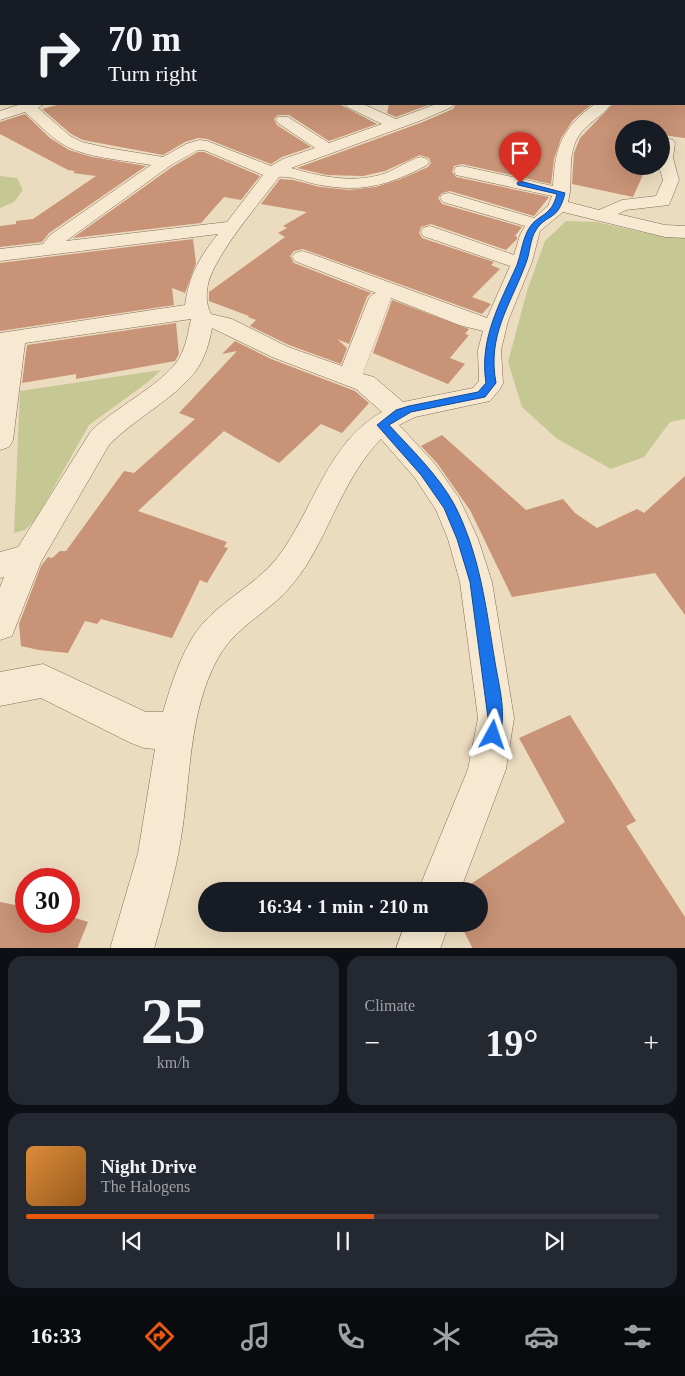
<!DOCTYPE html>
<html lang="en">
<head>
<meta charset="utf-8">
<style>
  :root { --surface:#171b24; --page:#242831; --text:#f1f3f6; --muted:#9ea1a6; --line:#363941; --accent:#ea580c }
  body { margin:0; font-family:Georgia,serif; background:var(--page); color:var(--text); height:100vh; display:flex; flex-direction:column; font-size:19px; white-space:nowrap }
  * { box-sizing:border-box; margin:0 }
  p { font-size:16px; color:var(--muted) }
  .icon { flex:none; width:28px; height:28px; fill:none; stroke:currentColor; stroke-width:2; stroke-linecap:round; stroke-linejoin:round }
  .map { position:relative; height:948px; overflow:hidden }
  .sheet { display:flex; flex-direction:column; gap:8px; padding:8px; background:#0d0f14; flex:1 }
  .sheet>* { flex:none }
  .banner { position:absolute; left:0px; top:0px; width:685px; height:105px; box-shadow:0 5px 20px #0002; background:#171b24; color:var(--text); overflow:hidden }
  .buttons { position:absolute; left:615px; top:120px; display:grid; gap:10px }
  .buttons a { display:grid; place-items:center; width:55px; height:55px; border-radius:50%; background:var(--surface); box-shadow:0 5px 20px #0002; font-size:25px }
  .speed { position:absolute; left:15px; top:868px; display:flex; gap:10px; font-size:25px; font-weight:700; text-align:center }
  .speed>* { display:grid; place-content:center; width:65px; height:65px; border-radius:50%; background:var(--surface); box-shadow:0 5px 20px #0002; line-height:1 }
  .speed .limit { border:8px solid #d22; background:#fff; color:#111 }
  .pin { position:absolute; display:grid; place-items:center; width:42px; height:42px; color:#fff; margin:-51px -21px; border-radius:50% 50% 50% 0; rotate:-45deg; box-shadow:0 0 5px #0007 }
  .pin .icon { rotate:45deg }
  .me { position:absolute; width:55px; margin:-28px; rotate:5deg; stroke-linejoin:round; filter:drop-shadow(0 0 4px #0008) }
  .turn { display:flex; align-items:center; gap:18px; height:105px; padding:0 25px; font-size:22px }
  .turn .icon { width:65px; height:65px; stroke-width:2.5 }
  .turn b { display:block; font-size:35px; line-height:42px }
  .big { font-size:38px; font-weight:600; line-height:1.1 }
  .sheet .card { flex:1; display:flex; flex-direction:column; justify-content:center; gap:8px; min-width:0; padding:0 18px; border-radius:15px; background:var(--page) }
  .sheet .dial { align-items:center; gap:0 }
  .dial b { font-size:65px; line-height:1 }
  .song { display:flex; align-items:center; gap:15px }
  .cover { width:60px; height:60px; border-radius:8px; background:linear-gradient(135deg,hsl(30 70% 55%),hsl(30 70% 35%)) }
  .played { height:5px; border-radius:2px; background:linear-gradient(90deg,var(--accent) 55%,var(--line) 55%) }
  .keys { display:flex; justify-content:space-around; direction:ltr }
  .heat { display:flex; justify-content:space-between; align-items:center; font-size:28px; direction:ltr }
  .sheet .tiles { flex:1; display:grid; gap:8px; grid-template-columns:1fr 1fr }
  .card:last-child { grid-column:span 2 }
  .trip { position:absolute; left:198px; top:882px; width:290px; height:50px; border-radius:25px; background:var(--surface); box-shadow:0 5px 20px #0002; font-weight:600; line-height:50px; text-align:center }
  .menu { display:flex; height:80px; justify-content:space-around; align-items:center; background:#090b0e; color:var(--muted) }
  .menu .icon { width:35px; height:35px }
  .menu .selected { color:var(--accent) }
  .menu b { font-size:22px; color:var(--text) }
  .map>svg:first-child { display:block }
  .green { fill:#c6c894 }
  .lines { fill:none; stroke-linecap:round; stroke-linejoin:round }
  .stream { fill:#6a8a80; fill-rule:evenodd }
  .building { fill:#c89376 }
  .minor-casing { stroke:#836c58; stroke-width:1 }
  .minor { fill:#f7e9d1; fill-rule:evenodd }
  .route { fill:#1a73e8; stroke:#114b97 }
</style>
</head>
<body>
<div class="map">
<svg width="685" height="949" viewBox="0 0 685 949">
  <rect width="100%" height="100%" fill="#ebdbbf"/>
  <g class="green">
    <path d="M0 176 17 178 23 190 14 202 0 208Z"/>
    <path d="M566 221 597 222 650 234 685 237V419L670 422 644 457 611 469 556 438 522 407 508 362 527 291 545 241Z"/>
    <path d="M161 370 148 382 89 425 36 519 25 530 14 533 20 391Z"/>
  </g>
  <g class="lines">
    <rect class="stream" x="684" y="7" width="1" height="2"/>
  </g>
  <g class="building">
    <path d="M61 104H339L377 124 329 141 289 115H278L274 119 277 125 311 147 282 157 271 164 207 139 198 138 185 142 163 155 83 140 71 134 42 109Z"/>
    <path d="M389 104H431L396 117 387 113Z"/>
    <path d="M456 104H592L573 120 561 138 554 159 551 184 462 164 454 166 452 172 456 177 549 197 534 216 450 191 442 193 438 198 442 204 522 227 515 236 517 237V239L506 250 431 224 421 227 419 233 422 238 494 262 491 265 500 269 472 297 491 304 482 314 303 249 294 251 290 256 294 263 371 293 367 297 349 344 337 339 347 348 341 364 289 345 250 326 256 320 248 317 249 316 209 301V292L285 237 278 233 287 228 283 226 307 212 261 204 280 179 293 180 320 187 349 190 376 187 401 179 428 167 431 163 429 158 420 155 385 171 363 176 327 175 297 168 423 122 453 109Z"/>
    <path d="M613 104H685V138L662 135 661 136V129H624V166H647L633 197 572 184 574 153 580 138Z"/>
    <path d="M25 114 50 138 69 150 92 157 146 166 49 233 42 242 0 247V226L16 224V221L33 219 96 176 73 173 75 171 68 170 0 134V122Z"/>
    <path d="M198 152H204L260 176 241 200 224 197 201 223 73 238 172 167Z"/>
    <path d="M193 239 196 263 185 293 172 288 174 305 0 331V263Z"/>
    <path d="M392 300 469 329 465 334 469 335 450 358 465 364 448 384 373 353Z"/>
    <path d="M176 323 179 354 175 361 76 379V374L22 383 27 345Z"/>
    <path d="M235 341 271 359 355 391 369 403 342 433 321 424 279 463 224 431 138 511 227 542 224 547 228 548 207 583 200 580 172 638 101 619 97 624 85 621 68 653 39 650 21 646 19 624 41 566 48 557 52 558 60 551H66L124 471 134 473 195 419 179 413 237 351 222 354Z"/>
    <path d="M442 435 526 510 563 499 575 513 597 528 637 509 644 513 685 476V615L655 573 512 597 470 510 437 463 421 446Z"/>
    <path d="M570 715 636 821 626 826 685 917V949H473L460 924H479V891H462L463 889 565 822 519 738Z"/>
    <path d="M0 902 26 907V921H69V916L88 922 77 949H0Z"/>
  </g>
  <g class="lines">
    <defs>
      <g id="minor">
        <path d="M455 0H478V1H456Z"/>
        <path d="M539 0H561V1H540Z"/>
        <path d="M685 48V57L684 58V49Z"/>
        <rect x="684" y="84" width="1" height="8"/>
        <path d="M17 104H44L38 108 70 136 82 142 108 148 163 157 186 144 199 140 207 141 271 166 283 159 315 148 278 123 276 120 278 117H288L329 143 382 124 347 107 345 104H363L396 119 436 104H454L452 107 422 120 291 168C321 177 356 184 386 173 398 168 409 160 421 157L427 159 429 162 427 165C390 185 362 193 320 185 308 183 290 175 279 177 259 204 216 253 208 284 206 294 206 305 211 314L232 319 288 347 342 366 369 298 373 294 376 293 295 261 292 257 295 253 302 251 309 253 487 318 510 266 423 236 421 232 423 228 430 226 514 255 520 235 525 226 443 202 440 198 443 194 449 193 534 218 548 206 552 196 456 175 454 171 456 167 462 166 553 186C555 146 562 128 595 104H611C604 116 586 123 578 137 566 158 574 180 568 202L599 210 622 200 656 196 663 180 659 166H661V140L667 138 673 140 675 143 673 158 679 180 669 205 626 210 618 214 665 225 685 226V238L665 237 563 212 540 231 532 262 508 321 501 350 503 383 500 389 490 401 415 417 399 425 435 464 459 498 478 539 492 582 514 718 506 769 460 891H418L468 769 478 718 460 582 448 539 436 510 415 478 381 439C346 475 332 524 306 566 297 579 287 592 274 603 254 620 231 634 218 658 188 713 191 778 181 838 175 876 164 912 154 949H110L138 853 155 749 144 748 131 743 41 698 0 706V672L43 664 146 712H163C171 685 180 656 196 632 217 602 254 587 277 558 313 512 327 442 382 412L356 389 272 357 212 328C210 341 204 361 195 372 172 401 135 418 109 445L41 562 12 636 0 640V587L4 577 0 578V552L18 547 91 431C116 407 156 388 176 363 185 352 188 333 191 319L25 343 13 440 9 447 0 450V333L185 305C189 275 199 258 218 234L0 261V249L43 244 50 235 151 165C124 160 83 158 61 143 48 135 37 122 25 112L0 120V111L18 105ZM198 150H204L263 175 227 222 66 241 171 165ZM391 298 459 325 483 331 478 350 479 381 473 388 403 402 374 377 363 374Z"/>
        <path d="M405 924H449L440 949H396Z"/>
      </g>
    </defs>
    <use href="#minor" class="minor-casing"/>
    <use href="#minor" class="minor"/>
  </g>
  <path class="route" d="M520 181 565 193C558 222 547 213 536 230 530 239 530 253 526 263 510 306 487 335 496 383L485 397 411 412 389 425C412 450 438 475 454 504 480 554 486 608 495 662 499 687 508 716 498 740L493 742 487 740 485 735 488 718 470 582 457 539 444 508 421 475 377 425 396 410 409 406 478 392 486 383C479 339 500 303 517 265 521 254 522 242 527 232 536 213 551 219 557 194L518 185 517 183Z"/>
</svg>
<div class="buttons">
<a><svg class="icon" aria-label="sound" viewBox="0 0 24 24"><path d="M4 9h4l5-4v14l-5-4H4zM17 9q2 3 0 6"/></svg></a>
</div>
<div class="speed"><div class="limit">30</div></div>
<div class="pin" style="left:520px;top:183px;background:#d93025"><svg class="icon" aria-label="arrive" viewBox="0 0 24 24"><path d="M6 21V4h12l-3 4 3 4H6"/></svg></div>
<svg class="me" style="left:493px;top:735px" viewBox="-20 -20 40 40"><path d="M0-17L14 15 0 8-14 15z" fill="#1a73e8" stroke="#fff" stroke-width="4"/></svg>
<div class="trip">16:34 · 1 min · 210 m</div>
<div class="banner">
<div class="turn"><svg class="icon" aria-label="right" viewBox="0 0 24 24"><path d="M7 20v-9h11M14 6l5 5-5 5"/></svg><div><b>70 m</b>Turn right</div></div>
</div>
</div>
<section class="sheet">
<div class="tiles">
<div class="card dial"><b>25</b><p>km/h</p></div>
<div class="card"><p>Climate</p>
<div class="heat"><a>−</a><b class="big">19°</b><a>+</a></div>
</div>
<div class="card">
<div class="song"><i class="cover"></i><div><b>Night Drive</b><p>The Halogens</p></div></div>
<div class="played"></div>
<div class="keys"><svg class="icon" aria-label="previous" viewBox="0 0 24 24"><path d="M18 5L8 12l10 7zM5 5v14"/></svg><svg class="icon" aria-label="pause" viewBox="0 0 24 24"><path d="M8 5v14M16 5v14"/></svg><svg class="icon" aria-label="next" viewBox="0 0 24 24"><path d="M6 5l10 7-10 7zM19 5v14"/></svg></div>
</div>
</div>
</section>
<nav class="menu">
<b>16:33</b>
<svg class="icon selected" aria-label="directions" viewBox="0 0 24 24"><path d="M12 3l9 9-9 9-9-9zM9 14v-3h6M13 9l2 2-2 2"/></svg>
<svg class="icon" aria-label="music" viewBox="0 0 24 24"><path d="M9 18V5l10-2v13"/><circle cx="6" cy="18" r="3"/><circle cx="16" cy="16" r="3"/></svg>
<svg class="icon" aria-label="phone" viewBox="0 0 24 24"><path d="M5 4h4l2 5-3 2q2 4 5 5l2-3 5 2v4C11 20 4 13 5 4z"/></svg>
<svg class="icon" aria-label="climate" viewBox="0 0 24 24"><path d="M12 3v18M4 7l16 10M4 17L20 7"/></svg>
<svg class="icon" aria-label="car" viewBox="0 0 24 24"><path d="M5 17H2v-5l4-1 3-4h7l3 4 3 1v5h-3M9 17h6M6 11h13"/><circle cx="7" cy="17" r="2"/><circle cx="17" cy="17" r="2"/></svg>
<svg class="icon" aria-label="filters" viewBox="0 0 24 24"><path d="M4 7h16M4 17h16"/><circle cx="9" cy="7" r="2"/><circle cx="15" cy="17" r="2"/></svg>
</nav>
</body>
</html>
